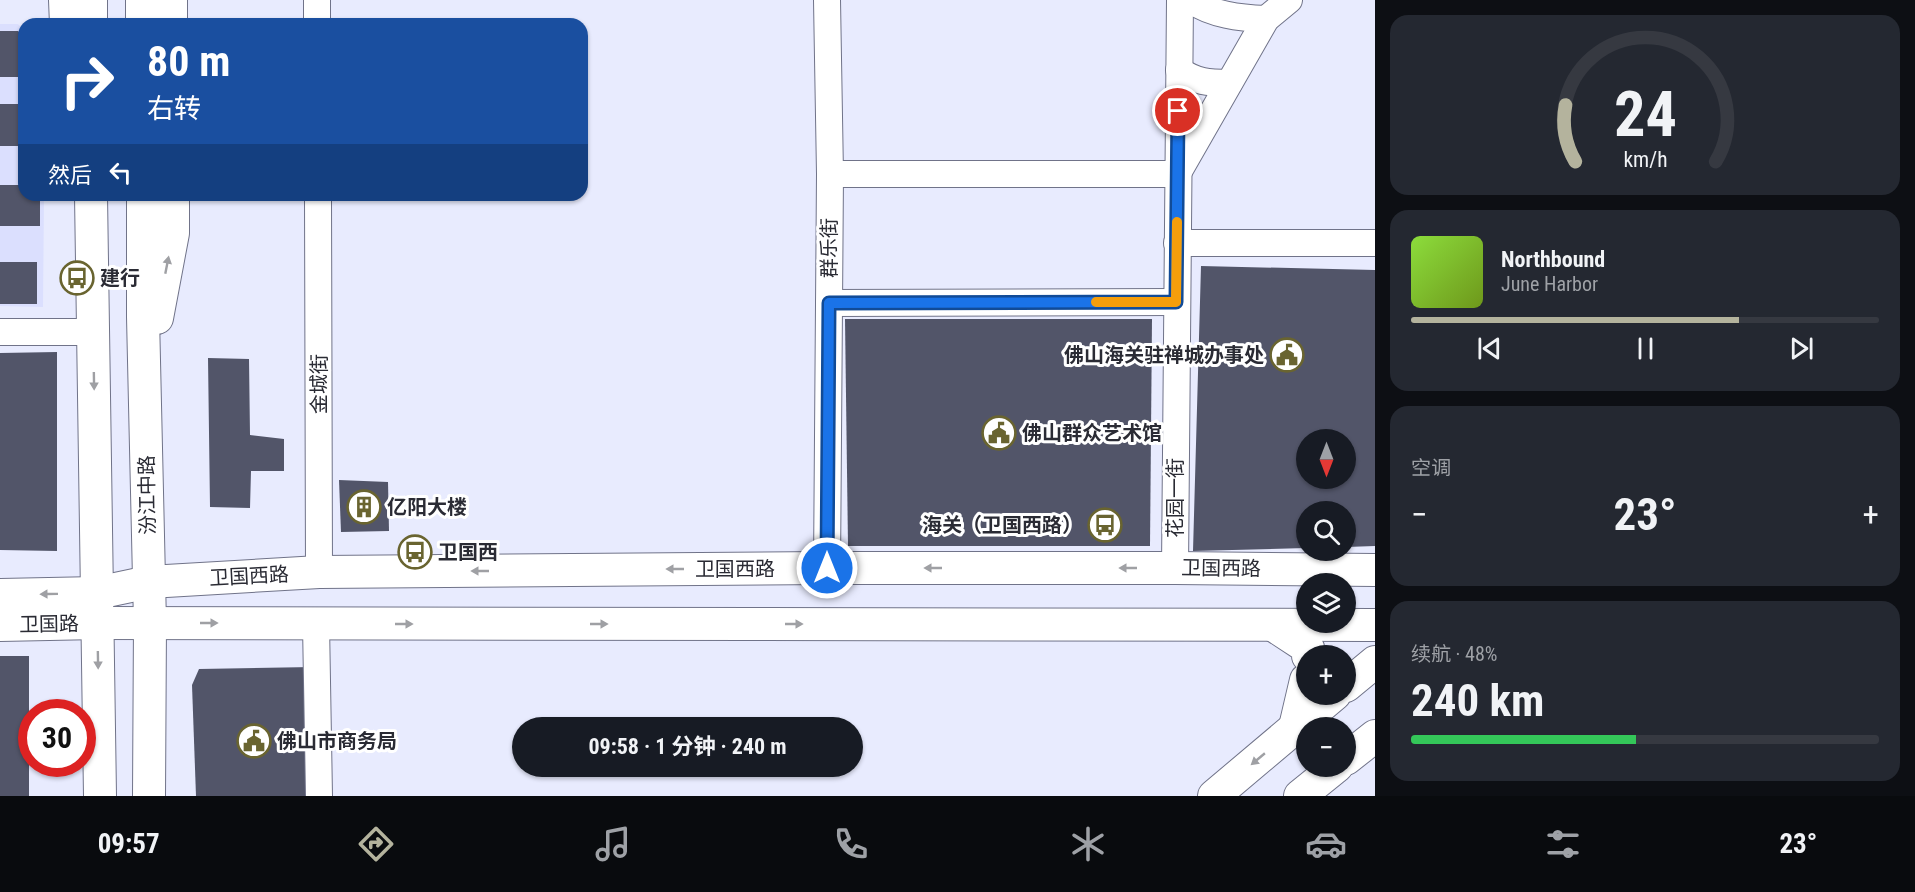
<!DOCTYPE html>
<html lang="zh">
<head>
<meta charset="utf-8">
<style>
  :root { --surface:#171b24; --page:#242831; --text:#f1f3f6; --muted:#9ea1a6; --line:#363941; --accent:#b4b39d }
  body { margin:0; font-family:"Roboto Condensed","Noto Sans SC",sans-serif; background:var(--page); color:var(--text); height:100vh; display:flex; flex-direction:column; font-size:22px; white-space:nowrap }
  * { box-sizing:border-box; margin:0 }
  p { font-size:20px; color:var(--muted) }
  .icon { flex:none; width:33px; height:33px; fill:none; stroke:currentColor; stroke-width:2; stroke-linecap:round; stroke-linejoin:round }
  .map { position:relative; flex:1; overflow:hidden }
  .side { display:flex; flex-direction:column; gap:15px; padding:15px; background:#0d0f14; width:540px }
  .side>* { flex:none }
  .guide { position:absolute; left:18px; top:18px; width:570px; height:183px; border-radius:18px; box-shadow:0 2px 4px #0004; background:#1a4fa0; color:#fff; overflow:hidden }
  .needle { width:39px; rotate:180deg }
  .buttons { position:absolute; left:1296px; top:429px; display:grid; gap:12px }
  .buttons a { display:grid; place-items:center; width:60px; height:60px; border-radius:50%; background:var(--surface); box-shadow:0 2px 4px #0004; font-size:30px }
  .speed { position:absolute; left:18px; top:699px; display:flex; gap:12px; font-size:30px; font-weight:700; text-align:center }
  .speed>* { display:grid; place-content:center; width:78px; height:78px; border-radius:50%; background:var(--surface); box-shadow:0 2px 4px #0004; line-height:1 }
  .speed .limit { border:9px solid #d22; background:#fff; color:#111 }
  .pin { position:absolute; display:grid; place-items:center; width:51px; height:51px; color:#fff; margin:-26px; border:3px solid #fff; border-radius:50%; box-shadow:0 2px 6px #0007 }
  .me { position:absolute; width:66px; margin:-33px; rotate:0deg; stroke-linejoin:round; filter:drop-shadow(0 0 4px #0008) }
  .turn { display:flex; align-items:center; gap:21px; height:126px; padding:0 30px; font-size:27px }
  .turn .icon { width:78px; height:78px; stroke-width:2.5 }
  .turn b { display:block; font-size:42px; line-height:51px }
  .then { display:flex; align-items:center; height:57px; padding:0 30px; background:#0003; gap:12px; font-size:22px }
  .big { font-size:45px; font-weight:700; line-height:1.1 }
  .side .tile { flex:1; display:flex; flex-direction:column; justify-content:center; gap:9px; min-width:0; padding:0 21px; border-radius:18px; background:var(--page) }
  .side .dial { align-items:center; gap:0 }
  .dial svg { height:156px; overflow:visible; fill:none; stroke:var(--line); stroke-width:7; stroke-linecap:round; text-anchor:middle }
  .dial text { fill:var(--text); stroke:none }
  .song { display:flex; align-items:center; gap:18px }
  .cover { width:72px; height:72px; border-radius:9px; background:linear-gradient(135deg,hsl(90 70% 55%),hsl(80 70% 35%)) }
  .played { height:6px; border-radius:3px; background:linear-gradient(90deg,var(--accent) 70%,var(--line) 70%) }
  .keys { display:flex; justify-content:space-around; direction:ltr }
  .heat { display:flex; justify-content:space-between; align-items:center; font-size:33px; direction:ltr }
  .charge { height:9px; border-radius:4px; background:linear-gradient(90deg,#34c759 48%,var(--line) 0) }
  .trip { position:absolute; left:512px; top:717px; width:351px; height:60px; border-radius:30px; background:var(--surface); box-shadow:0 2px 4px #0004; font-weight:700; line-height:60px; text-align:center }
  .dock { display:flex; height:96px; justify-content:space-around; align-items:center; background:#090b0e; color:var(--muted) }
  .dock .icon { width:42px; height:42px }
  .dock .on { color:var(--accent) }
  .dock b { font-size:27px; color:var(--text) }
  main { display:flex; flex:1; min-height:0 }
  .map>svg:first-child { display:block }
  .built { fill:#dbdffe }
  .building { fill:#525569; fill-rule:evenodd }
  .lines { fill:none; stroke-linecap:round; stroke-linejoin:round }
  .minor-casing { stroke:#707389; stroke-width:28 }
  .major-casing { stroke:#707389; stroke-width:34 }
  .minor { stroke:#fff; stroke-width:26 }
  .major { stroke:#fff; stroke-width:32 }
  .oneway { fill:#9fa0a4 }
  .route-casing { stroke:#114b97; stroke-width:15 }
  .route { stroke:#1a73e8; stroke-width:10 }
  .slow { stroke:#f59e0b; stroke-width:10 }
  .labels { text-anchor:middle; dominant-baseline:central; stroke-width:6; stroke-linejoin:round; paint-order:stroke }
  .street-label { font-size:20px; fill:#2a2b34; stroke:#fff }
  .poi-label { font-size:20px; font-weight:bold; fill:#2a2b34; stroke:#fff; text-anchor:start }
</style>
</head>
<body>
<main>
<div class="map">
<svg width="1375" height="796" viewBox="0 0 1375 796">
  <rect width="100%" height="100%" fill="#e8ebfe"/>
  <path class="built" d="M0 24H18L24 31V195H44L43 307 0 306Z"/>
  <g class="building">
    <path d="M0 31H18L24 37V77H0Z"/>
    <rect x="0" y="104" width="24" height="42"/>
    <path d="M0 185H24V195H40V226H0Z"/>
    <rect x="0" y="262" width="37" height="42"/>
    <path d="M1201 266 1375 270V546L1346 547V512H1306V548L1193 551ZM1306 440H1346V478H1306Z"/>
    <path d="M845 319H1152L1150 546H848Z"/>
    <path d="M57 352V551L0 550V353Z"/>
    <path d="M208 358 249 359 250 435 284 439V471H251L250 508 210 507Z"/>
    <path d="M339 480 388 482 389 531 341 532Z"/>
    <rect x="0" y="656" width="29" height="140"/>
    <path d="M313 667 315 796H196L192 685 199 669Z"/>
  </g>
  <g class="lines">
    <defs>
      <g id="minor">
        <path d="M317 0V24"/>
        <path d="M1190 0C1213 15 1239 18 1266 19"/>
        <path d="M1179 70C1196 82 1208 83 1229 83"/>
        <path d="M1179 171 1266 19 1289 0"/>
        <path d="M830 174H1177"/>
        <path d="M318 195 319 572"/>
        <path d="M1177 243H1375"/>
        <path d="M829 303 1176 302"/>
        <path d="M0 332H93"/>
        <path d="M827 568 830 174 827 0"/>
        <path d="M1175 568 1180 0"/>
        <path d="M316 624 319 796"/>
      </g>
      <g id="major">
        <path d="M65 0 66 24"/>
        <path d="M142 0V24"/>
        <path d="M171 0V24"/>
        <path d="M91 24V0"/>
        <path d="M91 195 100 796"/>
        <path d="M143 195V317L150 623 149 796"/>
        <path d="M157 318 173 233V195"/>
        <path d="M0 595 97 593 149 582 319 572 827 568H1175L1375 570"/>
        <path d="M0 625 98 623 1375 625"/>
        <path d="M1273 625 1308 648V656"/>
        <path d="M1346 686 1375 662"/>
        <path d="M1295 727 1306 680"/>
        <path d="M1346 759 1375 736"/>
        <path d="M1214 796 1335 694"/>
        <path d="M1300 796 1337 766"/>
      </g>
    </defs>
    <use href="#minor" class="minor-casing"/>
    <use href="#major" class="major-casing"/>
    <use href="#minor" class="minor"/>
    <use href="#major" class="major"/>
  </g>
  <defs><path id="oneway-solid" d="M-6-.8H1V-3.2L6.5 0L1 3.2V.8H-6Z" transform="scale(1.5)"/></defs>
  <g class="oneway">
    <use href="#oneway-solid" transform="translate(167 265) rotate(-79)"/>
    <use href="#oneway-solid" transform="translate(94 381) rotate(89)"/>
    <use href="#oneway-solid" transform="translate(933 568) rotate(180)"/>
    <use href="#oneway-solid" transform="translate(1128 568) rotate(180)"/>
    <use href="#oneway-solid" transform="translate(675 569) rotate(180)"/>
    <use href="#oneway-solid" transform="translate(480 571) rotate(180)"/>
    <use href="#oneway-solid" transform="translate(49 594) rotate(179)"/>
    <use href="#oneway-solid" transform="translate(209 623)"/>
    <use href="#oneway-solid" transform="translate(404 624)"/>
    <use href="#oneway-solid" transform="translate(599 624)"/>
    <use href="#oneway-solid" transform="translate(794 624)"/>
    <use href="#oneway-solid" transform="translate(98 660) rotate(89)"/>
    <use href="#oneway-solid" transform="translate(1258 759) rotate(140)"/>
  </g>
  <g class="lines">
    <defs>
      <path id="route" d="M827 568 829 303 1176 302 1178 111"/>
    </defs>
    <use href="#route" class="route-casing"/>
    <use href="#route" class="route"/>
    <path class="slow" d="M1096 302H1176L1177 222"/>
  </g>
  <defs>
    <symbol id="bus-ring" viewBox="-11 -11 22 22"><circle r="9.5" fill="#fff" stroke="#696430" stroke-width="1.5"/><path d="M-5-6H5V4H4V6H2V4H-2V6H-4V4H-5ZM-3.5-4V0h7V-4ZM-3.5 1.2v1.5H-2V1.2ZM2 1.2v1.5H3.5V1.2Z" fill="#696430"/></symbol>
    <symbol id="civic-ring" viewBox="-11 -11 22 22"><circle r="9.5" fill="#fff" stroke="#696430" stroke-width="1.5"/><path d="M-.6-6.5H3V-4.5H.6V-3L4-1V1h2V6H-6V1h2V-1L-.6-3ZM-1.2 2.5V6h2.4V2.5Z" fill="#696430"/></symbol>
    <symbol id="building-ring" viewBox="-11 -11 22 22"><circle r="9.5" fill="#fff" stroke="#696430" stroke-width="1.5"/><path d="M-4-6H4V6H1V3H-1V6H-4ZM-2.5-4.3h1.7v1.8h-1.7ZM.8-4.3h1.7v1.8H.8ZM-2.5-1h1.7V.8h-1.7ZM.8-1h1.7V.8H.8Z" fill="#696430"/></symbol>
  </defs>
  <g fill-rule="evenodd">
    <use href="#bus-ring" x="58" y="259" width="38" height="38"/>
    <use href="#civic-ring" x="1268" y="336" width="38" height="38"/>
    <use href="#civic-ring" x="980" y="414" width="38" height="38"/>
    <use href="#building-ring" x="345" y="488" width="38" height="38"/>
    <use href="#bus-ring" x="1086" y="506" width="38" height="38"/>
    <use href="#bus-ring" x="396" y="533" width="38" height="38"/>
    <use href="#civic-ring" x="235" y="722" width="38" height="38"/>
  </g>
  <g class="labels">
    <g class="street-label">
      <text transform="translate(829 248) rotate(-90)">群乐街</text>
      <text transform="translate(319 384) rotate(-90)">金城街</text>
      <text transform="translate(147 495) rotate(-91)">汾江中路</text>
      <text transform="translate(1175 498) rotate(-90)">花园一街</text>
      <text transform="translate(1221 568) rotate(1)">卫国西路</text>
      <text x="735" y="569">卫国西路</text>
      <text transform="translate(249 576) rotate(-3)">卫国西路</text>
      <text transform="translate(49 624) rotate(-1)">卫国路</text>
    </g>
    <g class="poi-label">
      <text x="100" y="278">建行</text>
      <text x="1264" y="355" text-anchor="end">佛山海关驻禅城办事处</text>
      <text x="1022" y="433">佛山群众艺术馆</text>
      <text x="387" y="507">亿阳大楼</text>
      <text x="1082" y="525" text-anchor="end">海关（卫国西路）</text>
      <text x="438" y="552">卫国西</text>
      <text x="277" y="741">佛山市商务局</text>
    </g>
  </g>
</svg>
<div class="buttons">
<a><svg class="needle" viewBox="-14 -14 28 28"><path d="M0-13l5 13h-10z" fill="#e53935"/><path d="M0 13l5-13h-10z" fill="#9ea1a6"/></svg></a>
<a><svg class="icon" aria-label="search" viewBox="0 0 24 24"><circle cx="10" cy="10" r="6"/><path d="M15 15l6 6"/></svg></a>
<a><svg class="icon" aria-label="layers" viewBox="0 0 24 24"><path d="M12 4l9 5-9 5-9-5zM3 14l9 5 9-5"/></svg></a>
<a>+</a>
<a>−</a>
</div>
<div class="speed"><div class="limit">30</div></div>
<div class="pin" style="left:1178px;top:111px;background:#d93025"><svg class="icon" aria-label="arrive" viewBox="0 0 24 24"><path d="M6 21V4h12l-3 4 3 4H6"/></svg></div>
<svg class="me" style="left:827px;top:568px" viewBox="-20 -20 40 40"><circle r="17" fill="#1a73e8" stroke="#fff" stroke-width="3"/><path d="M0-11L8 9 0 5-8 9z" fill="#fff"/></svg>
<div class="trip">09:58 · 1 分钟 · 240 m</div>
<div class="guide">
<div class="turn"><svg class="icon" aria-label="right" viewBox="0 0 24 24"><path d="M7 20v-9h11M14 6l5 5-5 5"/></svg><div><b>80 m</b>右转</div></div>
<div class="then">然后<svg class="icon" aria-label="left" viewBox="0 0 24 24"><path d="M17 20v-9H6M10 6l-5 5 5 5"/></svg></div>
</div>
</div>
<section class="side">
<div class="tile dial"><svg viewBox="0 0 100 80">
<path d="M14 69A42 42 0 1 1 86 69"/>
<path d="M14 69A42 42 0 0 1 9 40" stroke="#b4b39d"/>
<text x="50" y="56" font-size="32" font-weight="700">24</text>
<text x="50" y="72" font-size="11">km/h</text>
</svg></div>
<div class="tile">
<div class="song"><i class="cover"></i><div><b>Northbound</b><p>June Harbor</p></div></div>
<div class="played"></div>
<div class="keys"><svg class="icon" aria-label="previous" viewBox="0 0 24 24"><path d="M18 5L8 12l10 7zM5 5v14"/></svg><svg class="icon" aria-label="pause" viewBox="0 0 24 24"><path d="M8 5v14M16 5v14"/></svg><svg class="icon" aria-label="next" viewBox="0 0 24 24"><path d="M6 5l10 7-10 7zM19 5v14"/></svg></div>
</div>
<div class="tile"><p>空调</p>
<div class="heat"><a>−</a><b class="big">23°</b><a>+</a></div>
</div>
<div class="tile"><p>续航 · 48%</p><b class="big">240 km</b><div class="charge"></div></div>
</section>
</main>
<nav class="dock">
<b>09:57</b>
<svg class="icon on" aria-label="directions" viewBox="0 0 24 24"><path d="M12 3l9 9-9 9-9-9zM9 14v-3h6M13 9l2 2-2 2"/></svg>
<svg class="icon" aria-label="music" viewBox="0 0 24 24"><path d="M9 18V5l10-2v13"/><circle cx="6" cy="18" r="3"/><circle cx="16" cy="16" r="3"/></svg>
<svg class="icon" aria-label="phone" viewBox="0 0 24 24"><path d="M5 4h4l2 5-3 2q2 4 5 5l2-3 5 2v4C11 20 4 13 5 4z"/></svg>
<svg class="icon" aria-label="climate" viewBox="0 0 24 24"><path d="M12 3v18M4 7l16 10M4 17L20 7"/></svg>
<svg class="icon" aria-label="car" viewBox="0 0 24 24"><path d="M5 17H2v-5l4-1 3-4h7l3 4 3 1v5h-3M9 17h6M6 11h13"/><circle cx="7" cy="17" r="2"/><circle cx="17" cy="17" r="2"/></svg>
<svg class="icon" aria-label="filters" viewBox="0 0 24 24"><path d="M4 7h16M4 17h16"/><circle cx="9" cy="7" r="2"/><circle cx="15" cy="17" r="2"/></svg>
<b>23°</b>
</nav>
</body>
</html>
